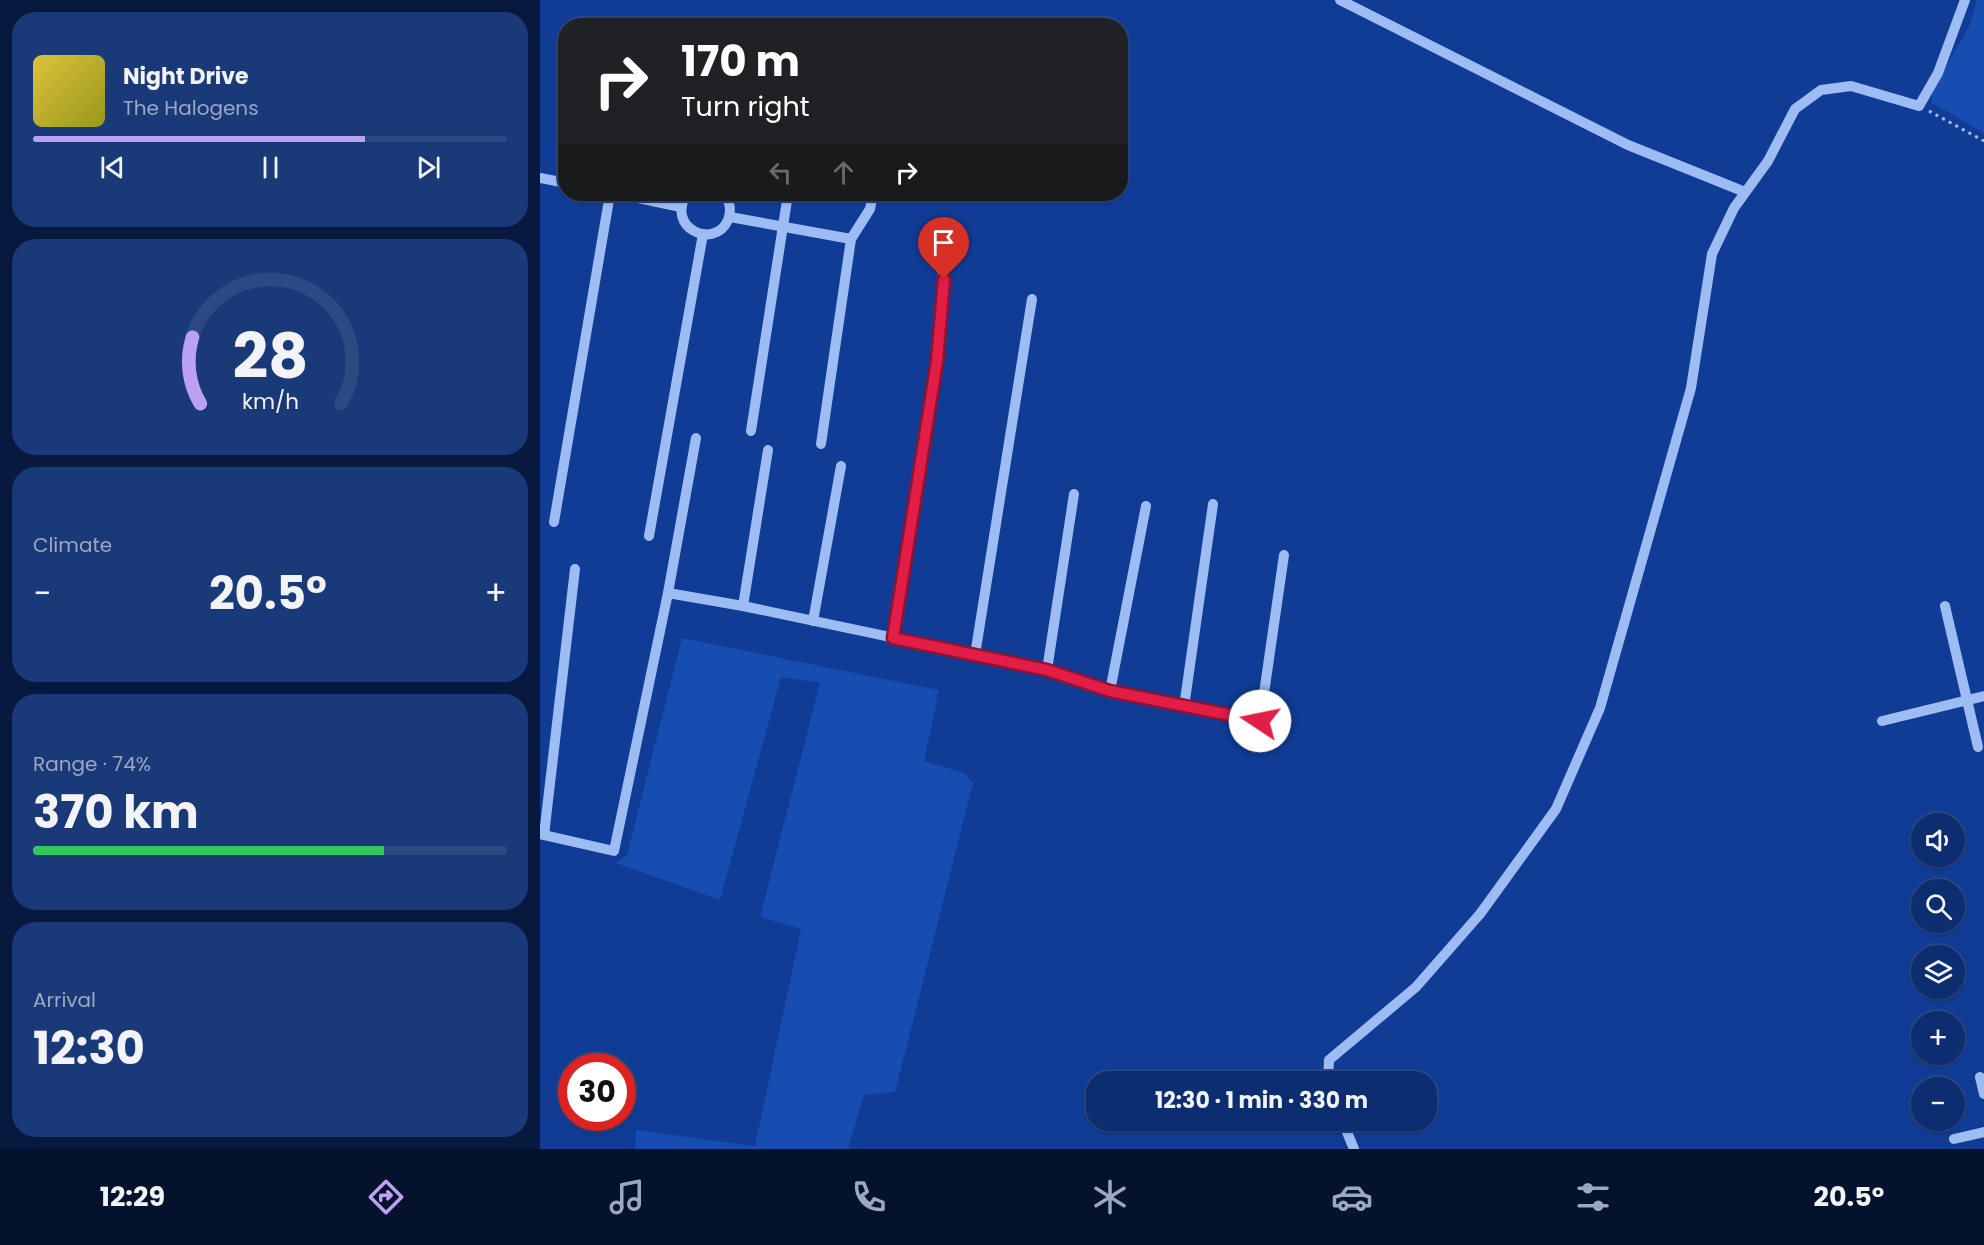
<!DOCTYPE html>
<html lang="en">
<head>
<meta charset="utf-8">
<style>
  :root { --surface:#0c2d70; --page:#1a3978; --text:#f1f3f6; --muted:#9aa8c3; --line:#2c4983; --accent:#bca0f2 }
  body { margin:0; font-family:Poppins,sans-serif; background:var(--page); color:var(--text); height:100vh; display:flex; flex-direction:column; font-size:22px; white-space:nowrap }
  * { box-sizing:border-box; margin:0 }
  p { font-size:20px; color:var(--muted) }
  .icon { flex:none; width:33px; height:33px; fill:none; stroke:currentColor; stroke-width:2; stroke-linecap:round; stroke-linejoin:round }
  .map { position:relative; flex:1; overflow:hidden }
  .details { display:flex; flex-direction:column; gap:12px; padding:12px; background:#07193e; width:540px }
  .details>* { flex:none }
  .hud { position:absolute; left:18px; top:18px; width:570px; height:183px; border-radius:24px; box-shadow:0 2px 4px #0004,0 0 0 2px var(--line); background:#202124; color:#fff; overflow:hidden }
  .fabs { position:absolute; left:1371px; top:813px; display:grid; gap:12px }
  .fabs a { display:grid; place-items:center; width:54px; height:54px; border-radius:50%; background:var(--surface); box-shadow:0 2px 4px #0004,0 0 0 2px var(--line); font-size:30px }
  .speed { position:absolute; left:18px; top:1053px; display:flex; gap:12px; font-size:30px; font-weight:700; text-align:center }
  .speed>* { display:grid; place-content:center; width:78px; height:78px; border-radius:50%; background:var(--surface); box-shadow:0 2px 4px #0004,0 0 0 2px var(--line); line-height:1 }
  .speed .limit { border:9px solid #d22; background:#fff; color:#111 }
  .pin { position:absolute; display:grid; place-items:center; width:51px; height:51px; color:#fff; margin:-62px -26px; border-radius:50% 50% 50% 0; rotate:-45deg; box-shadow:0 0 6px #0007 }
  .pin .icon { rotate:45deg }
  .me { position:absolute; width:66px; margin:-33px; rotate:281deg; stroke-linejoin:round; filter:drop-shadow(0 0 4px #0008) }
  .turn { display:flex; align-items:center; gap:21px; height:126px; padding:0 24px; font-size:27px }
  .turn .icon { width:78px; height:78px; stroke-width:2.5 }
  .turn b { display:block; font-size:42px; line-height:51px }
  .lanes { display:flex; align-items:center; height:57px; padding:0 24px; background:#0003; justify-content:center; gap:30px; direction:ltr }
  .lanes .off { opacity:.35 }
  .big { font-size:45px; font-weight:700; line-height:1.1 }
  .details .card { flex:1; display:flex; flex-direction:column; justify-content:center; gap:9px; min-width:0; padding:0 21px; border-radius:24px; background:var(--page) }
  .details .dial { align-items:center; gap:0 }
  .dial svg { height:156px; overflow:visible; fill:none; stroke:var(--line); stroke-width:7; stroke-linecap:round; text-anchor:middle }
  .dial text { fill:var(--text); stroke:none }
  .song { display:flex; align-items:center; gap:18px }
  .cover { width:72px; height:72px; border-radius:9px; background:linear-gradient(135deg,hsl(50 70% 55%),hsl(60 70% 35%)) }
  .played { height:6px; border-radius:3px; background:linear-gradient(90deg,var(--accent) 70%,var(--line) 70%) }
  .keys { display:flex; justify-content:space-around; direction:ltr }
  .heat { display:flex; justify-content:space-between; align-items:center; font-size:33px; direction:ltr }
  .charge { height:9px; border-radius:4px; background:linear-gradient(90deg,#34c759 74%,var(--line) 0) }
  .trip { position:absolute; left:546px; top:1071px; width:351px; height:60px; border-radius:24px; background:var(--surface); box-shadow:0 2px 4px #0004,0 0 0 2px var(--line); font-weight:700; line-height:60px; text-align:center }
  .tabs { display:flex; height:96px; justify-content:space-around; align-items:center; background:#05122d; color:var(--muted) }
  .tabs .icon { width:42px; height:42px }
  .tabs .active { color:var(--accent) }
  .tabs b { font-size:27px; color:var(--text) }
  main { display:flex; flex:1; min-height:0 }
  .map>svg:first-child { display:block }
  .green { fill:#174cb0 }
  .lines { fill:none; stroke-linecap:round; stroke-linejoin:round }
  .path { stroke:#9ebcf4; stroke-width:3; stroke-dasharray:3 4.5; stroke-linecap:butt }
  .minor { stroke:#9ebcf4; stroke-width:10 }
  .route-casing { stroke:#92132f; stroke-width:15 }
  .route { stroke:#e11d48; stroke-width:10 }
</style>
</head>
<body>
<main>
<section class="details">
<div class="card">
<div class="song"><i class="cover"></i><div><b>Night Drive</b><p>The Halogens</p></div></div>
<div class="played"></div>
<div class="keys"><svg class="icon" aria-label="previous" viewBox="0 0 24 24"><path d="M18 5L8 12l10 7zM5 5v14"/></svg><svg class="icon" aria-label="pause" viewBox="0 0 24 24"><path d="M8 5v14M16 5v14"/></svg><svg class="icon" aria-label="next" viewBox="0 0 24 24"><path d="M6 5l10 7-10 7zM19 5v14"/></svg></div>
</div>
<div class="card dial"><svg viewBox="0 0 100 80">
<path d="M14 69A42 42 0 1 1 86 69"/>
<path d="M14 69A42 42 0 0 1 10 35" stroke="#bca0f2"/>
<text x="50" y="56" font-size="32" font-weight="700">28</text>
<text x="50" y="72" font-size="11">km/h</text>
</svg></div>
<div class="card"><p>Climate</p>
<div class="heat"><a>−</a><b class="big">20.5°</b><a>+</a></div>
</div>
<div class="card"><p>Range · 74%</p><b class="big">370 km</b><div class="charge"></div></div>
<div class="card"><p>Arrival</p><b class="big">12:30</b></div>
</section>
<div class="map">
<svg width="1444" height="1149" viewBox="0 0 1444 1149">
  <rect width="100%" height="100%" fill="#103c96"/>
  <g class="green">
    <path d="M1437 0H1444V133L1392 103V93L1430 24Z"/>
    <path d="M142 638 399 690 384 761 424 773 433 783 355 1092 324 1095 308 1149H95L96 1130 215 1146 261 929 220 917 280 683 241 677 180 900 76 863 87 855Z"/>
  </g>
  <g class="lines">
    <path class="path" d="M1389 111 1444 141"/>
    <g class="minor">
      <path d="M800 0 1088 145 1205 192"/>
      <path d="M0 178 26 183"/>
      <path d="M79 194 141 207"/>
      <path d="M147 194C125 227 174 251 188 220 192 210 190 202 185 194"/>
      <path d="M190 217 311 239"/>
      <path d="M211 431 248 194"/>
      <path d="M281 444 311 239 330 209 333 194"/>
      <path d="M14 522 70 194"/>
      <path d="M109 536 163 234"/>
      <path d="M128 593 203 606 507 670 570 691 720 721 744 555"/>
      <path d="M203 606 228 450"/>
      <path d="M1405 606 1438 747"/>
      <path d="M273 621 301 466"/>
      <path d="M353 638C375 501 404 363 404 223"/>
      <path d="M435 655 492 299"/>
      <path d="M507 670 534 494"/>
      <path d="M570 691 606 506"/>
      <path d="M644 707 673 504"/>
      <path d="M1342 721 1444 696"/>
      <path d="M0 834 74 851 128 593 156 438"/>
      <path d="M4 835 35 569"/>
      <path d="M1440 1077 1444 1094"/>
      <path d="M788 1082 789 1060 876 987 940 914 1016 809 1060 708 1151 388 1172 254 1194 208 1228 161 1255 109 1281 90 1311 86 1379 106 1398 73 1425 0"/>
      <path d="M802 1120 814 1149"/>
      <path d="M1414 1139 1444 1132"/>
    </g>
  </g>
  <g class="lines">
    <defs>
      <path id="route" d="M404 279 397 361 353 638 507 670 570 691 720 721"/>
    </defs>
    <use href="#route" class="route-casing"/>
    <use href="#route" class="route"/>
  </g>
</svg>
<div class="fabs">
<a><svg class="icon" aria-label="sound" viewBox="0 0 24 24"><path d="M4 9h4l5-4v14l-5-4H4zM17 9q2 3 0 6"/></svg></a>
<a><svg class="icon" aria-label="search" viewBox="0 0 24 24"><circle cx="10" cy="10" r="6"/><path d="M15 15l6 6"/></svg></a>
<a><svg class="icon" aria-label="layers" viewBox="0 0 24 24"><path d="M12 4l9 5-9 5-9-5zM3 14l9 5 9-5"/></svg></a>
<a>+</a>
<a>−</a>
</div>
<div class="speed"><div class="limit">30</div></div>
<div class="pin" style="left:404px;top:279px;background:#d93025"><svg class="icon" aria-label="arrive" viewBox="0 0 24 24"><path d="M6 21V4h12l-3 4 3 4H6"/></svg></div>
<svg class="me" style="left:720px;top:721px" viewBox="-20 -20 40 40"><circle r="19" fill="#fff"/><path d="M0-13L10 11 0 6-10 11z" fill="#e11d48"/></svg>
<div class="trip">12:30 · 1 min · 330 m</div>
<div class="hud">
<div class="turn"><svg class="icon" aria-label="right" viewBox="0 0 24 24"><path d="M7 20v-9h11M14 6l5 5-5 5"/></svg><div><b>170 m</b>Turn right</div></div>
<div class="lanes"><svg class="icon off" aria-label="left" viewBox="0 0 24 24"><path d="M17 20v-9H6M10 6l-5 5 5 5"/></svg><svg class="icon off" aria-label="ahead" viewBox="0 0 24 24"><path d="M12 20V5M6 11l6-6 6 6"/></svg><svg class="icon" aria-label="right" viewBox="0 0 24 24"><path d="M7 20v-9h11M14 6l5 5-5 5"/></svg></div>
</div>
</div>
</main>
<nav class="tabs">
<b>12:29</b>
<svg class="icon active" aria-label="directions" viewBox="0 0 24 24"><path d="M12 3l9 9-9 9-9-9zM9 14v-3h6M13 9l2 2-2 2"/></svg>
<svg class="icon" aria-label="music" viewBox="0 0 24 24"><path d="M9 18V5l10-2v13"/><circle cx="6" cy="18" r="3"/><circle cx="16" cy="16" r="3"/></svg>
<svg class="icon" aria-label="phone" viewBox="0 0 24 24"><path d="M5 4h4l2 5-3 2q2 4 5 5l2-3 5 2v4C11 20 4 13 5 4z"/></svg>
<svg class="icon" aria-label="climate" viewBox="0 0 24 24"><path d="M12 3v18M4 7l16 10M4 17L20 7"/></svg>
<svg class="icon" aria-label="car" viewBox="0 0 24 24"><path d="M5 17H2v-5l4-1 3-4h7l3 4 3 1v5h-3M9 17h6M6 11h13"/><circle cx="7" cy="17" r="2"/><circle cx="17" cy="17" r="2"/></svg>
<svg class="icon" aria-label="filters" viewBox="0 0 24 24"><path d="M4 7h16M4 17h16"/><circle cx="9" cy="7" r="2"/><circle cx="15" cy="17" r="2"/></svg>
<b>20.5°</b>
</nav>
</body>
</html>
